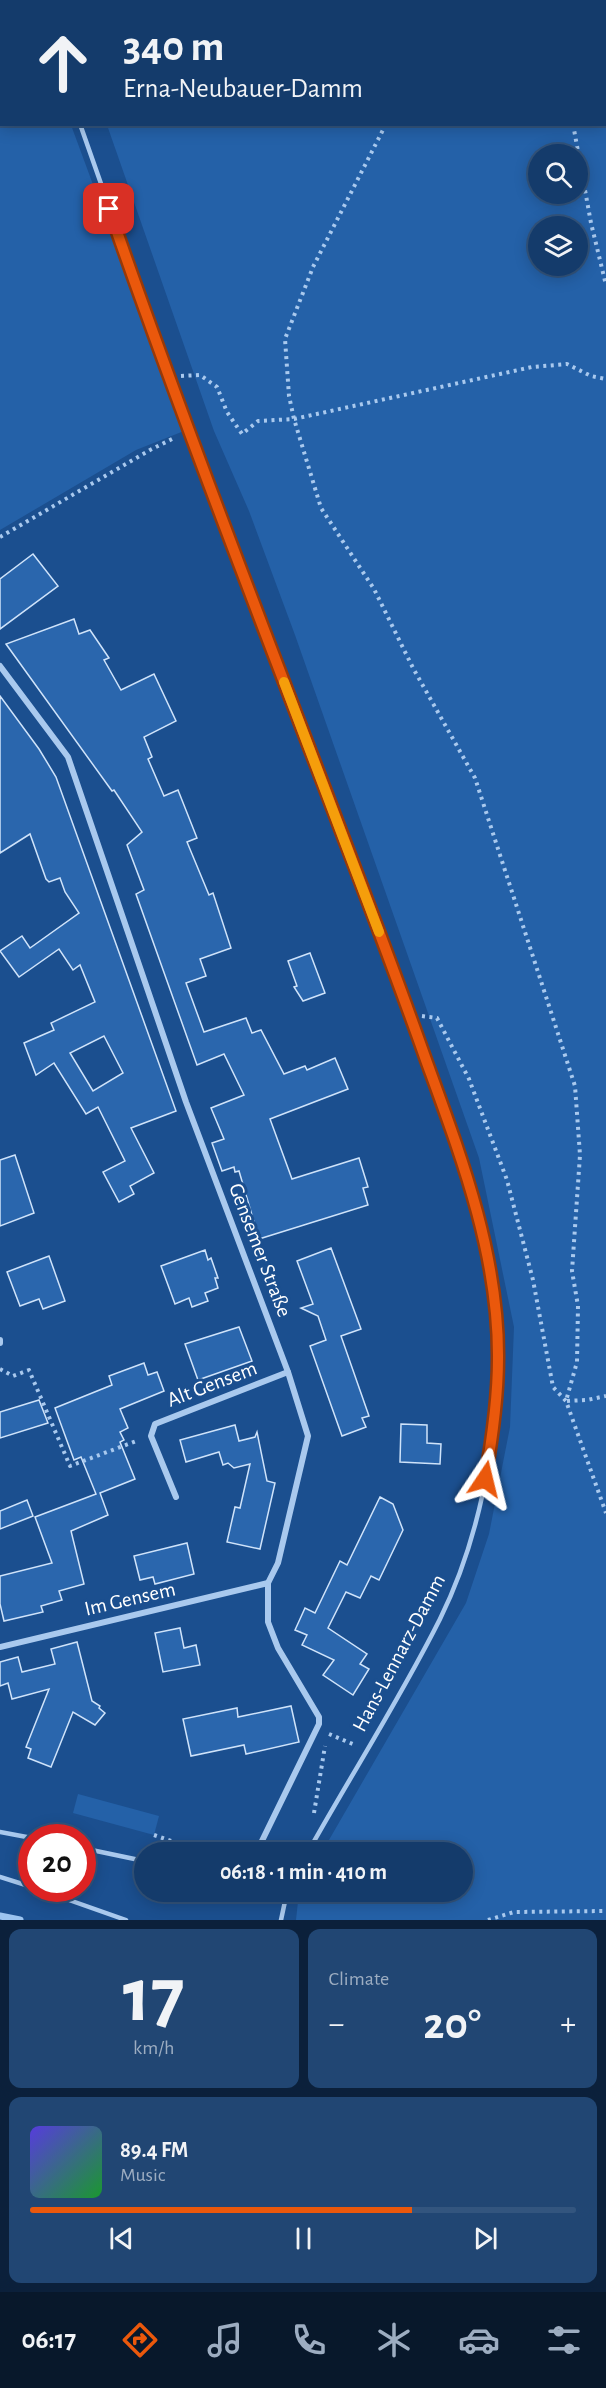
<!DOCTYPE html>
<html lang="en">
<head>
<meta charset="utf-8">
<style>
  :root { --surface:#143b6b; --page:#214673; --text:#f1f3f6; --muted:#9dadc1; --line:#33557e; --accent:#ea580c }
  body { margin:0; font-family:"Alegreya Sans",sans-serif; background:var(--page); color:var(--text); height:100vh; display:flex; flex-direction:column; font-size:22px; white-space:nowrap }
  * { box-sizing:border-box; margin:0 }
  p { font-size:20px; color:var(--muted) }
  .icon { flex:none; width:33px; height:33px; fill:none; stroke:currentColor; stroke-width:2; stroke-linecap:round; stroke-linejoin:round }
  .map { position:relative; height:1920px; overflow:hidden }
  .sheet { display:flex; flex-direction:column; gap:9px; padding:9px; background:#0b203b; flex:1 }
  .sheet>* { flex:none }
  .guide { position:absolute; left:0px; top:0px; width:606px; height:126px; box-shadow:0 3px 15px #0003,0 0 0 2px var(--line); background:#143b6b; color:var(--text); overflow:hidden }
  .controls { position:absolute; left:528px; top:144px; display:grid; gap:12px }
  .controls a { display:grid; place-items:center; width:60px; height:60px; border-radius:50%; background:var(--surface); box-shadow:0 3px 15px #0003,0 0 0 2px var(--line); font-size:30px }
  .speed { position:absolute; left:18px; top:1824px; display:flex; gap:12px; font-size:30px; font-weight:700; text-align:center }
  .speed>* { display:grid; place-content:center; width:78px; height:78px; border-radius:50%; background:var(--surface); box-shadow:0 3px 15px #0003,0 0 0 2px var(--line); line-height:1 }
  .speed .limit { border:9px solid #d22; background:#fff; color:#111 }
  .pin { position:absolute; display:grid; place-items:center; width:51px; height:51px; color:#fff; margin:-26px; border-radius:12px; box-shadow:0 3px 9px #0006 }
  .me { position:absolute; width:66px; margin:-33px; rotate:10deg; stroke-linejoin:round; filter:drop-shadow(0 0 4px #0008) }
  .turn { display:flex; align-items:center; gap:21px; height:126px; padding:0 24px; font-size:27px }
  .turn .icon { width:78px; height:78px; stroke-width:2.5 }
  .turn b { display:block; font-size:42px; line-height:51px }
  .big { font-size:45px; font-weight:700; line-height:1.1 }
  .sheet .widget { flex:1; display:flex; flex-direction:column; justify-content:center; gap:9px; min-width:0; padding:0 21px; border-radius:12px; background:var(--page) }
  .sheet .dial { align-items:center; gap:0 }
  .dial b { font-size:78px; line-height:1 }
  .song { display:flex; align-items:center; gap:18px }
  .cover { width:72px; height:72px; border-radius:9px; background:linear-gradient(135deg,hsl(250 70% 55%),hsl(130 70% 35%)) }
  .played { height:6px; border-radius:3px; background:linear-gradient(90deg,var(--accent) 70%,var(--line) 70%) }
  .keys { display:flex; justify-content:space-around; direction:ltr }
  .heat { display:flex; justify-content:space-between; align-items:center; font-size:33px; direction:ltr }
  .sheet .tiles { flex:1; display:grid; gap:9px; grid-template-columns:1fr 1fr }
  .widget:last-child { grid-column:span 2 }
  .trip { position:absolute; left:134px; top:1842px; width:339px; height:60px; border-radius:30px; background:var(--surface); box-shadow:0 3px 15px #0003,0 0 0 2px var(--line); font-weight:700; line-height:60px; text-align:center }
  .menu { display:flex; height:96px; justify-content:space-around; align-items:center; background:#08182b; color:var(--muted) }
  .menu .icon { width:42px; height:42px }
  .menu .on { color:var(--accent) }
  .menu b { font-size:27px; color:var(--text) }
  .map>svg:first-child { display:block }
  .green { fill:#2461a8; fill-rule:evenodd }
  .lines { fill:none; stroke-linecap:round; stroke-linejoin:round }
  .stream { stroke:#9cc4f0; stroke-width:7 }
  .building { fill:#2a66ad; stroke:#cfe3fa; stroke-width:1.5; fill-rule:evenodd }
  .path { stroke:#a9c9ee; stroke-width:4; stroke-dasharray:3 4.5; stroke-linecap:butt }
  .service { stroke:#a9c9ee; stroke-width:4.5 }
  .minor { stroke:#a9c9ee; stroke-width:6 }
  .route-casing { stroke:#983908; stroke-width:15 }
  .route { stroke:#ea580c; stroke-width:10 }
  .slow { stroke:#f59e0b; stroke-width:10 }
  .labels { text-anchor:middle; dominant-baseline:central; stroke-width:6; stroke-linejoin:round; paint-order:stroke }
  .street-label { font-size:21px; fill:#fff; stroke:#1b4f8f }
</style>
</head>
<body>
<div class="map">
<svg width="606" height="1920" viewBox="0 0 606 1920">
  <rect width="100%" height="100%" fill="#1b4f8f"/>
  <g class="green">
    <path d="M0 0 25 1 2 2V124L71 125 184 431 136 450 0 530Z"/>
    <path d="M73 0H606V1920H296L299 1892H462V1852H322L466 1603 489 1534 510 1427 514 1327 479 1158 295 635 249 511 214 431 107 125 604 124V2ZM578 154V194H538V154ZM538 226H578V266H538Z"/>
    <path d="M78 1794 159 1816 154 1835 73 1813Z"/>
  </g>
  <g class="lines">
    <path class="stream" d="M0 1916 20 1920"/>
  </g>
  <g class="building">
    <path d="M33 554 58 586 0 629V579Z"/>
    <path d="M74 619 79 634 90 630 109 658 104 660 121 690 154 674 176 721 144 737 152 757 148 759 164 796 178 790 197 838 187 842 209 895 213 893 231 948 200 959 206 976 186 983 204 1032 246 1018 252 1033 261 1030 284 1074 305 1066 307 1070 335 1058 348 1089 270 1119 292 1179 359 1158 368 1187 363 1188 368 1205 259 1239 239 1171 235 1172 234 1167 222 1171 212 1143 224 1139 211 1108 244 1095 224 1054 197 1065 136 894 144 890 127 845 142 832 114 790 112 791 6 644Z"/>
    <path d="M0 696 39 749 56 777 176 1111 131 1128 154 1173 130 1186 134 1194 119 1202 103 1172 125 1161 98 1107 86 1114 54 1063 36 1075 24 1043 54 1030 51 1023 95 1002 80 965 73 970 59 949 19 977 0 951 22 936 30 948 79 913 65 892 60 878 49 882 46 879 30 834 0 853ZM104 1036 123 1073 93 1091 70 1053Z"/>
    <path d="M310 953 325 993 303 1001 294 987 297 986 288 961Z"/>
    <path d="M15 1155 34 1213 0 1226V1160Z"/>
    <path d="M331 1248 361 1329 341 1336 369 1416 362 1418 366 1427 342 1436 310 1346 326 1340 318 1316 301 1308 313 1304 297 1261Z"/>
    <path d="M205 1250 208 1260 211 1258 218 1278H215L218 1288 205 1293 208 1301 192 1307 189 1298 175 1304 161 1266Z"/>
    <path d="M49 1256 65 1301 43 1309 39 1299 20 1306 7 1272Z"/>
    <path d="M239 1327 252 1361 198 1380 185 1344Z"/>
    <path d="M144 1363 148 1375 157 1372 164 1391 120 1409 128 1428 120 1432 124 1440 120 1442 135 1479 100 1493 108 1515 71 1531 84 1584 59 1591 62 1600 41 1606 43 1612 4 1621 0 1604V1576L52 1563 35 1517 96 1494 81 1457 74 1460 55 1408 112 1385 109 1376Z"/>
    <path d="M39 1400 48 1423 0 1438V1412Z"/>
    <path d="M401 1424 427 1425V1443L441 1444 440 1464 400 1462Z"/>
    <path d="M235 1425 239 1441 255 1437 257 1432 267 1481 275 1483 260 1549 227 1542 235 1507 240 1508 250 1464 234 1468 228 1463 223 1465 219 1452 186 1462 180 1440Z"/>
    <path d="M380 1497 393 1504 403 1530 379 1580 371 1576 360 1598 346 1592 328 1628 367 1654 360 1664 369 1669 353 1695 323 1675 334 1660 302 1645 307 1635 295 1630 305 1608 315 1613 340 1561 347 1565Z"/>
    <path d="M27 1500 33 1516 0 1529V1511Z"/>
    <path d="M187 1543 194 1574 155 1584 153 1577 140 1580 134 1556Z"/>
    <path d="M180 1628 184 1648 196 1645 200 1665 163 1672 155 1633Z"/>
    <path d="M77 1642 92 1701 100 1706 99 1708 105 1713 95 1725 73 1712 51 1767 28 1758 31 1749 26 1747 49 1689 12 1699 8 1683 0 1686V1662L18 1657 22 1672 55 1664 51 1649Z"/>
    <path d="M291 1706 299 1742 246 1754 244 1745 191 1756 183 1719 237 1708 238 1717Z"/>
  </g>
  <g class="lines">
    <g class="path">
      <path d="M375 0 376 2"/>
      <path d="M540 0 541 2"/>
      <path d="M386 124 313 267 285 339 289 396 294 419 321 508 374 589 413 668 475 778 575 1086 580 1155 572 1271 578 1306 577 1362 566 1401 587 1400 606 1396"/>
      <path d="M573 124 591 223 606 285"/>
      <path d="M181 376 200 375 217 387 227 412 242 434 258 421 294 419 532 367 567 364 591 376 606 379"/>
      <path d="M0 537 150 450 176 437"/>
      <path d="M422 1016 437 1018 469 1079 507 1180 533 1280 553 1387 566 1401 606 1513"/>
      <path d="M0 1369 13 1376 29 1370 70 1466 139 1440"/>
      <path d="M329 1734 355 1745"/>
      <path d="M314 1813 325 1746"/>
      <path d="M154 1835 202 1852"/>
      <path d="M488 1920 514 1912 606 1911"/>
    </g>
    <g class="service">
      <path d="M36 0 37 2"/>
      <path d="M80 124 188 431 454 1134C466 1172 478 1209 486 1248 493 1284 499 1324 498 1360 496 1448 479 1540 440 1619 400 1699 351 1775 308 1852"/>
      <path d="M0 1832 32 1838"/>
      <path d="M82 1848 144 1861"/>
      <path d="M0 1877 32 1887"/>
      <path d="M35 1888 126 1920"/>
      <path d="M281 1920 287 1892"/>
    </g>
    <g class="minor">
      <path d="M0 666 68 757 186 1102 288 1372 308 1436 278 1563 268 1583V1622L278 1648 319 1717V1724L259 1847 254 1852"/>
      <path d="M0 1340V1343"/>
      <path d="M176 1497 151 1436 155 1424 288 1372"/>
      <path d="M0 1647 268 1583"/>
    </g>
  </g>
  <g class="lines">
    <defs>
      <path id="route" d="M109 209C177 404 251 596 325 789 359 879 394 969 426 1060 461 1156 499 1255 498 1359 498 1399 492 1440 485 1479"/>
    </defs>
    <use href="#route" class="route-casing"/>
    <use href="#route" class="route"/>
    <path class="slow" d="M284 682 379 932"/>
  </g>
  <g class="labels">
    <g class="street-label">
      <text transform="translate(260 1250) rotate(69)">Gensemer Straße</text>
      <text transform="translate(212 1384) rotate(-21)">Alt Gensem</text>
      <text transform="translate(130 1599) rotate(-13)">Im Gensem</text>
      <text transform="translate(399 1653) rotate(-62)">Hans-Lennarz-Damm</text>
    </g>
  </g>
</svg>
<div class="controls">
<a><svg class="icon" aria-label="search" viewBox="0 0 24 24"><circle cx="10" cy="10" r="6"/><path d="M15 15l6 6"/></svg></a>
<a><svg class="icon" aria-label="layers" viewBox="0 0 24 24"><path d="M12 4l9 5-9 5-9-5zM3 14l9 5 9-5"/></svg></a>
</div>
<div class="speed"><div class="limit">20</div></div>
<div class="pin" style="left:109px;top:209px;background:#d93025"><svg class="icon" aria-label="arrive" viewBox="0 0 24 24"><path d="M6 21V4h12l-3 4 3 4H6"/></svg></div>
<svg class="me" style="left:485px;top:1479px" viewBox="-20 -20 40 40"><path d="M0-17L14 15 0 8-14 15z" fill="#ea580c" stroke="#fff" stroke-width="4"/></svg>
<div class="trip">06:18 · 1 min · 410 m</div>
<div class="guide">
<div class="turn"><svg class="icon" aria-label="ahead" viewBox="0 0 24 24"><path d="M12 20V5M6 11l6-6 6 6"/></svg><div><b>340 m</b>Erna-Neubauer-Damm</div></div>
</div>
</div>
<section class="sheet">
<div class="tiles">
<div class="widget dial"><b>17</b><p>km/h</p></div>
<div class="widget"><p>Climate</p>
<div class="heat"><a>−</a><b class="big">20°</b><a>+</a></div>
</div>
<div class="widget">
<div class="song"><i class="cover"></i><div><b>89.4 FM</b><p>Music</p></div></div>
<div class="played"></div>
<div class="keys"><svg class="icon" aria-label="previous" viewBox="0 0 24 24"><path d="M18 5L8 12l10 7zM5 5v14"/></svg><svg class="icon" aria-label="pause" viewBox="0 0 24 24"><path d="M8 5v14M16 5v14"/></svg><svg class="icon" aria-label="next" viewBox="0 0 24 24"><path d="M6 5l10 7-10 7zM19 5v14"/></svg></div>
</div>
</div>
</section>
<nav class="menu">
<b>06:17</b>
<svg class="icon on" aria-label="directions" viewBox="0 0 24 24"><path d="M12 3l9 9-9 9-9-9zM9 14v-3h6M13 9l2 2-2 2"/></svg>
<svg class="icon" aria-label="music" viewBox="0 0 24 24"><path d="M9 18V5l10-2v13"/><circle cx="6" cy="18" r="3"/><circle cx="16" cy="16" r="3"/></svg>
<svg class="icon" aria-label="phone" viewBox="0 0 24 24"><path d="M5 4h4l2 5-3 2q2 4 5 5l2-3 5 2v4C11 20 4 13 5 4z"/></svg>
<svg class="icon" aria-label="climate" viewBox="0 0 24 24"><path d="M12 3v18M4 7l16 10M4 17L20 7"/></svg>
<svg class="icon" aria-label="car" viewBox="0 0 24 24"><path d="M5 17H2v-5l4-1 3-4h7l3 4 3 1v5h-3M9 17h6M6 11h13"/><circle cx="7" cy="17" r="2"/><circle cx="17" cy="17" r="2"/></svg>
<svg class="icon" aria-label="filters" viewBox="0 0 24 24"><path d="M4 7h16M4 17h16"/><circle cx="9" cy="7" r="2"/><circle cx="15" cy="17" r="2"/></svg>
</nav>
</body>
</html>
